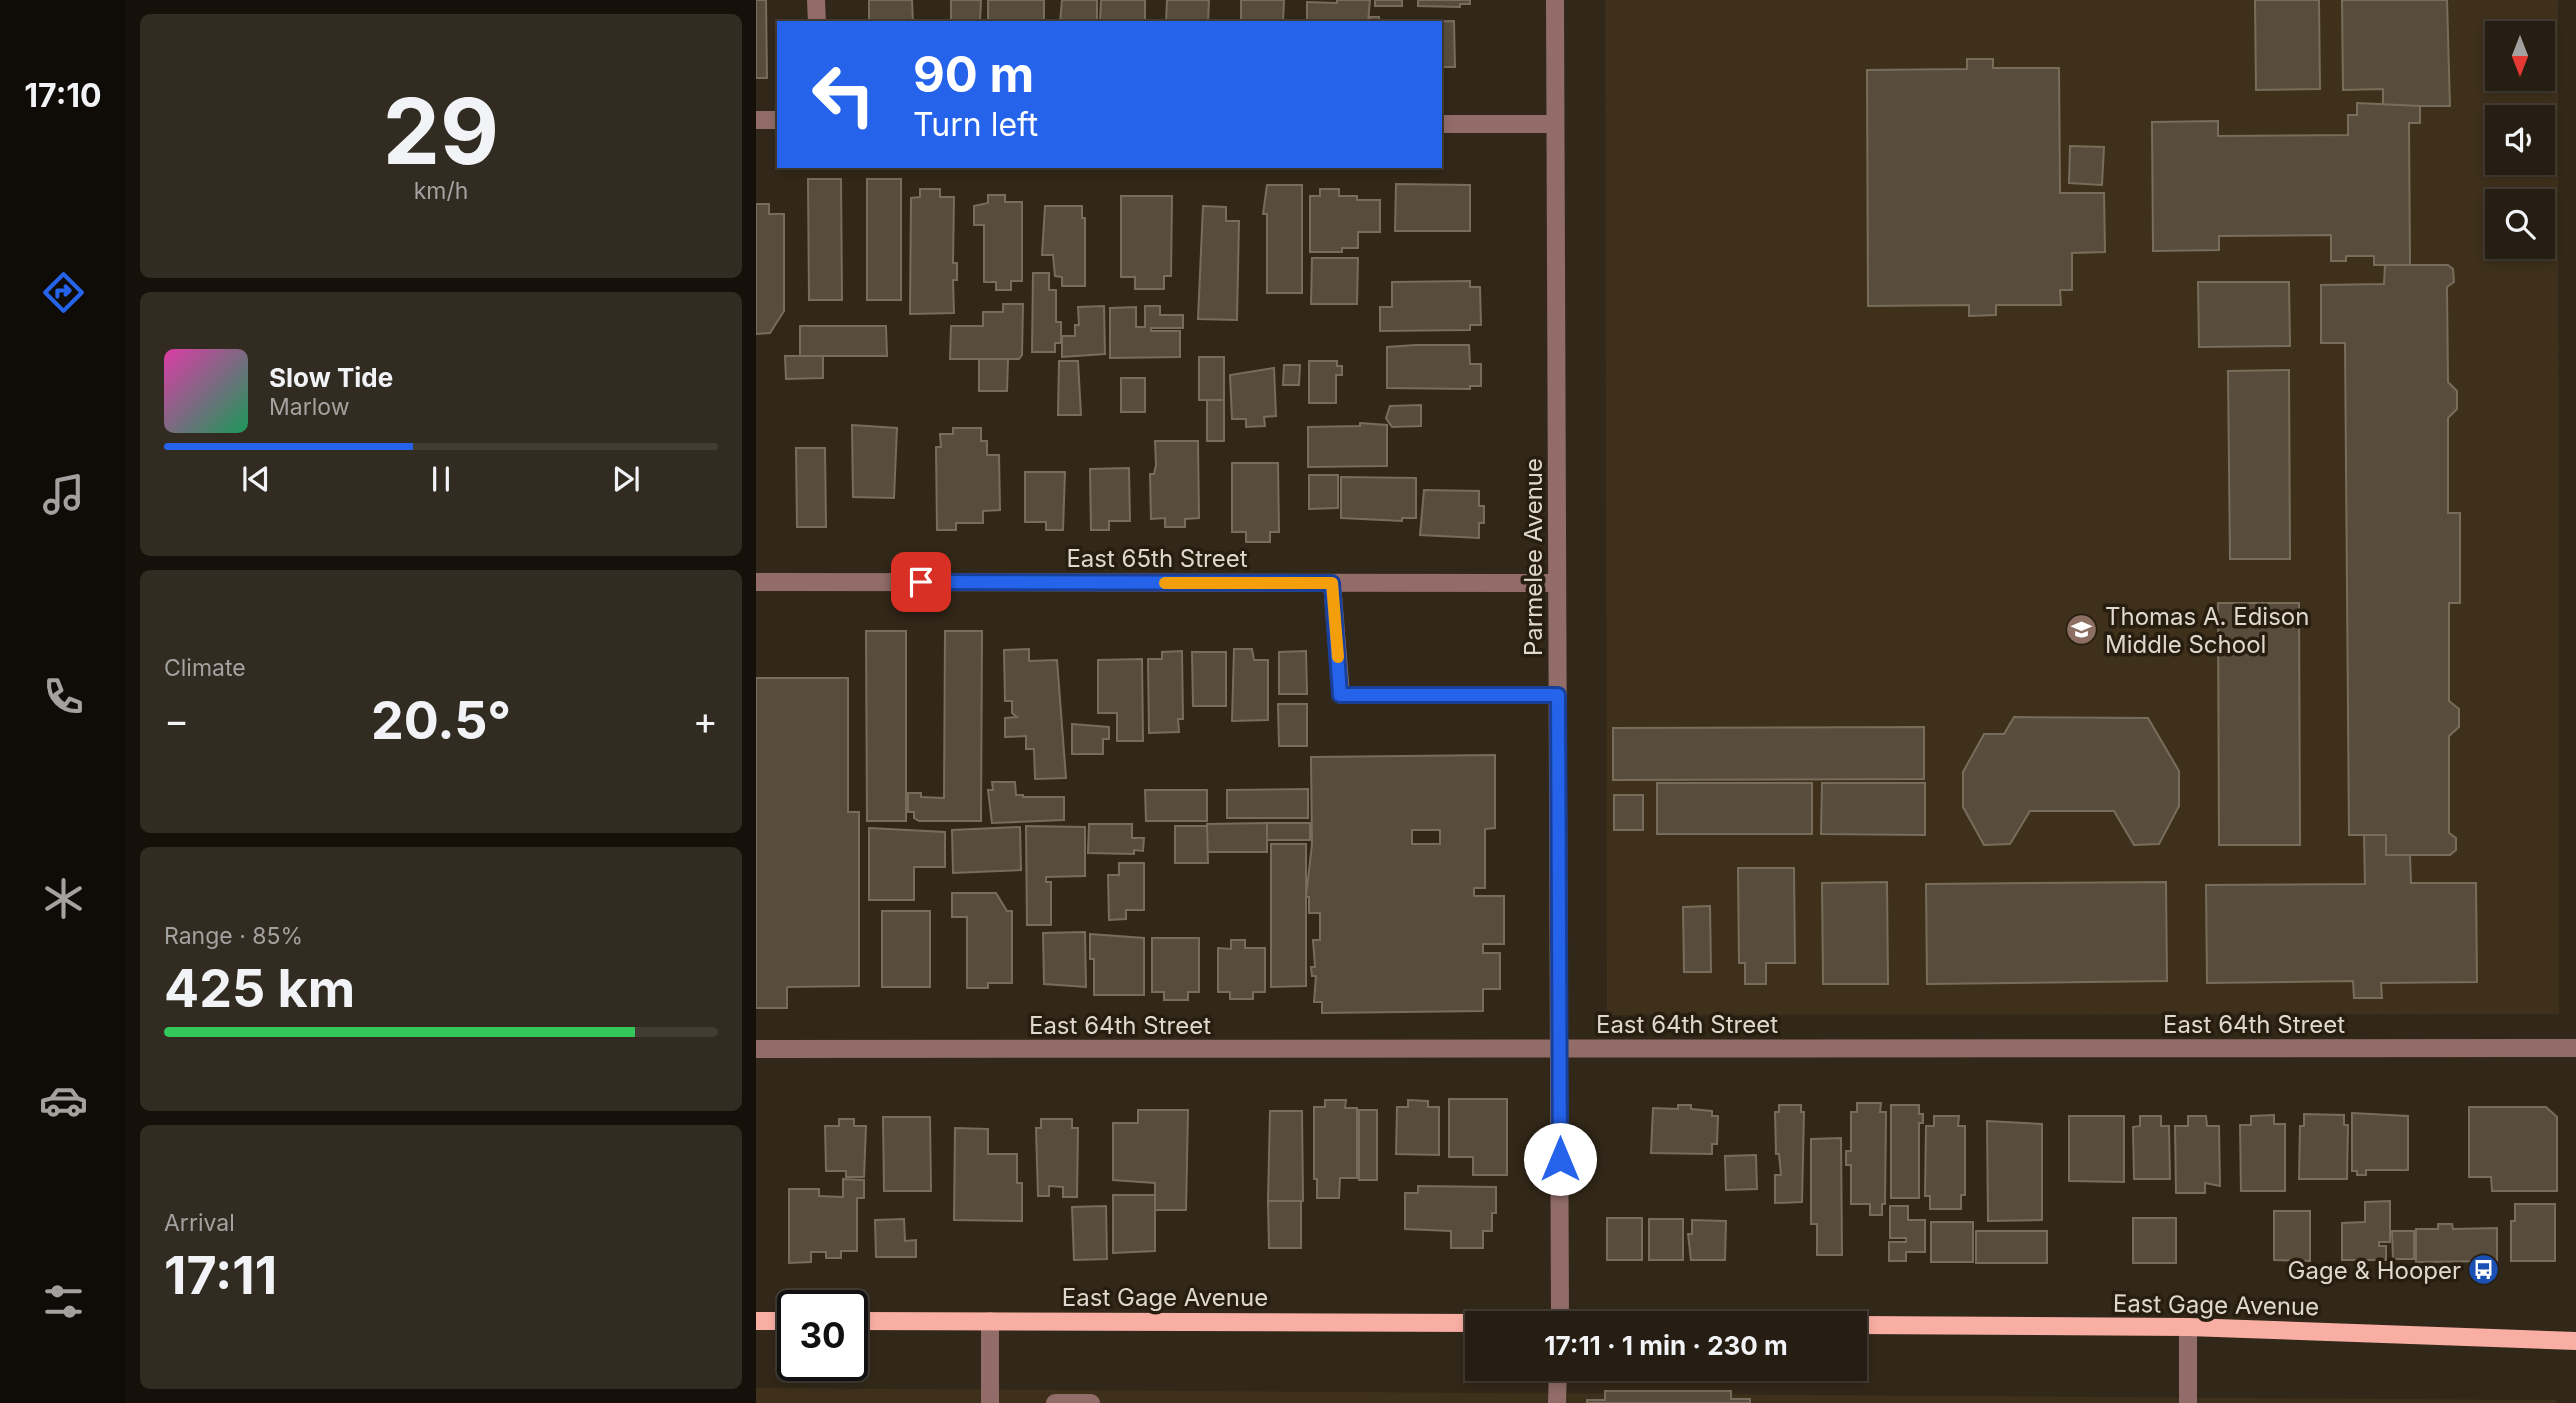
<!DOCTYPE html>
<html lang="en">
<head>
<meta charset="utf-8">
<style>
  :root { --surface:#261e13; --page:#322b21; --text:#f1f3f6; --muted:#a4a2a0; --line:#423c33; --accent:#2563eb }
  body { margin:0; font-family:Inter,sans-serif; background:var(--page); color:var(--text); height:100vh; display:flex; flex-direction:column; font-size:26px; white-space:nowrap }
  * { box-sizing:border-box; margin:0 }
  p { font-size:23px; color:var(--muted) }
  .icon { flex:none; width:38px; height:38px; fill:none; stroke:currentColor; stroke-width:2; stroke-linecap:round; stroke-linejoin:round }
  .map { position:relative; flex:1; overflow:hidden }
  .side { display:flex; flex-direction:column; gap:14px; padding:14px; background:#15100a; width:630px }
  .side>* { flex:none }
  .hud { position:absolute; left:21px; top:21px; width:665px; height:147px; border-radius:0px; box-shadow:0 4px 10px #0003,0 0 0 2px var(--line); background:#2563eb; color:#fff; overflow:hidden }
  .needle { width:46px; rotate:180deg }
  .buttons { position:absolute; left:1729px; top:21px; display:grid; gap:14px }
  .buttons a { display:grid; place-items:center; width:70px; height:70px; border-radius:0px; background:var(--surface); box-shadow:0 4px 10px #0003,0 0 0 2px var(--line); font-size:35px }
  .speed { position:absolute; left:21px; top:1290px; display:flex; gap:14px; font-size:35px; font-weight:700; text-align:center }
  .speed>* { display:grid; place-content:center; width:91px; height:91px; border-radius:50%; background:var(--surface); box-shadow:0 4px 10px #0003,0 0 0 2px var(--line); line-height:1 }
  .speed .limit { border:4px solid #111; border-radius:10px; background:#fff; color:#111 }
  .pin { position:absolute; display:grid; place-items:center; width:60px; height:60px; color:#fff; margin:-30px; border-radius:14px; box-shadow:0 4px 10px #0006 }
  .me { position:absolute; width:77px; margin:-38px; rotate:0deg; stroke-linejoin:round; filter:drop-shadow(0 0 5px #0008) }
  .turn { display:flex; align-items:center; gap:24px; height:147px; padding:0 21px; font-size:32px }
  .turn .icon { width:91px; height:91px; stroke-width:2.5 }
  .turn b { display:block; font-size:49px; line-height:60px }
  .big { font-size:52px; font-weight:700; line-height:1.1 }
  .side .tile { flex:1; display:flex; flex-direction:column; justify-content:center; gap:10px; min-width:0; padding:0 24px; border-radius:10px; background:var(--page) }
  .side .dial { align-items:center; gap:0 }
  .dial b { font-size:91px; line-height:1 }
  .song { display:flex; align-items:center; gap:21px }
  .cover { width:84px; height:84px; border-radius:10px; background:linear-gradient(135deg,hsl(320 70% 55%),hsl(150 70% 35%)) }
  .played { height:7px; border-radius:4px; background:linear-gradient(90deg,var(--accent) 45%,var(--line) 45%) }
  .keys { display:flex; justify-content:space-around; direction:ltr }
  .heat { display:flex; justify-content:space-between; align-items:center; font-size:38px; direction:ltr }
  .charge { height:10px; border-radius:5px; background:linear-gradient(90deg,#34c759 85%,var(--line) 0) }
  .trip { position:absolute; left:709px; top:1311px; width:402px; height:70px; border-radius:0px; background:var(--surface); box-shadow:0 4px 10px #0003,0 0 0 2px var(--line); font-weight:700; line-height:70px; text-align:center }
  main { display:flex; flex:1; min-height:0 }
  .dock { display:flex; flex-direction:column; width:126px; justify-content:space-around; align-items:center; background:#0f0c08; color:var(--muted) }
  .dock .icon { width:49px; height:49px }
  .dock .on { color:var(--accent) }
  .dock b { font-size:32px; color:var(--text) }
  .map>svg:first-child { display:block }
  .built { fill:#3e301b; fill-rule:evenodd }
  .building { fill:#584d3c; stroke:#786d5b; stroke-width:2; fill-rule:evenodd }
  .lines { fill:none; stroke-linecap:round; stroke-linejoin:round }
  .minor { stroke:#916c68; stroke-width:18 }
  .major { stroke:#f9aea4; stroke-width:18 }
  .route-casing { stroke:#184099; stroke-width:18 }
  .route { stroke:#2563eb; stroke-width:12 }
  .slow { stroke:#f59e0b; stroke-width:12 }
  .labels { text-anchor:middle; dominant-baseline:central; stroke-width:7; stroke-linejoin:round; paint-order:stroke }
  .street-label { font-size:24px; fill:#dfd8cf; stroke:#281e0f }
  .poi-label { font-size:24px; fill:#dfd8cf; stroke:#281e0f; text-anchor:start }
</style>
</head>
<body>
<main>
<nav class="dock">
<b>17:10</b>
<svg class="icon on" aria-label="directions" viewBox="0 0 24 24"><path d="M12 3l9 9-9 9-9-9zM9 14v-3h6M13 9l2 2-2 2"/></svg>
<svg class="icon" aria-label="music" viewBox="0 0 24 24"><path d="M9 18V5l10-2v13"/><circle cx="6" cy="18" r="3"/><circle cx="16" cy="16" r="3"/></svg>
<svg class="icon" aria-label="phone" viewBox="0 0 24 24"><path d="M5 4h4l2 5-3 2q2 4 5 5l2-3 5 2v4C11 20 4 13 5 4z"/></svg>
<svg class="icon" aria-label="climate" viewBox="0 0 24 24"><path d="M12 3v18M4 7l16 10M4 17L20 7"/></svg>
<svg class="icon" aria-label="car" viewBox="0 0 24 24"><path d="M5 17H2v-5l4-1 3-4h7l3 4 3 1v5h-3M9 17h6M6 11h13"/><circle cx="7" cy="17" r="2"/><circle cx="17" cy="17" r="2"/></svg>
<svg class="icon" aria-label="filters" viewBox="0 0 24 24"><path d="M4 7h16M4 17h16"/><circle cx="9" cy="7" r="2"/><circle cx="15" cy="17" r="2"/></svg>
</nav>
<section class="side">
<div class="tile dial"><b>29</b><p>km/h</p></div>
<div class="tile">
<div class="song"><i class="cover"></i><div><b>Slow Tide</b><p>Marlow</p></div></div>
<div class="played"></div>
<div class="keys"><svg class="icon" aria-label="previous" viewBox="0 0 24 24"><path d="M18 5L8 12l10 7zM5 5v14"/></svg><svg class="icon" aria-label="pause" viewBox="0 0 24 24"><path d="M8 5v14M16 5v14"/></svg><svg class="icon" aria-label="next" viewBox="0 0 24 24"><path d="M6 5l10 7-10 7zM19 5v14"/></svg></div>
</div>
<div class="tile"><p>Climate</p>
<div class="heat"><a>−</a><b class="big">20.5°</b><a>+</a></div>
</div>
<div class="tile"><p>Range · 85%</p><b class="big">425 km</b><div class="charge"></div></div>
<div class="tile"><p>Arrival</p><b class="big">17:11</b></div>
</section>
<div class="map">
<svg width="1820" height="1403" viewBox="0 0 1820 1403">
  <rect width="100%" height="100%" fill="#322819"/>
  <g class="built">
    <path d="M849 0H1802L1803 1014 851 1015ZM1741 33H1787V79H1741ZM1741 117H1787V163H1741ZM1741 201H1787V247H1741Z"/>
    <path d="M0 1388 1800 1400V1403H0Z"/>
  </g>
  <g class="building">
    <path d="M0 0H10L11 78H0Z"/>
    <path d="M113 0H156L157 23H113Z"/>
    <path d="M195 0H225L224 23H195Z"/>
    <rect x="232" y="0" width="56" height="23"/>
    <path d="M306 0H341V23H304Z"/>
    <path d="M345 0H389V23H344Z"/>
    <path d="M411 0H453L452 23H410Z"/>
    <path d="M485 0H528L527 23H485Z"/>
    <path d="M581 0H614L612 23H551V2L581 3Z"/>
    <rect x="619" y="0" width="27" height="6"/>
    <path d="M662 0H714V4H704V7L662 6Z"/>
    <path d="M1499 0H1563L1564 89 1500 90Z"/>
    <path d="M1586 0H1691L1694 106H1627V89L1587 90Z"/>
    <path d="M614 17H623V22L698 21 699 67H684V23H614Z"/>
    <path d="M1211 59H1237V68H1303L1304 193H1348L1349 252 1316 253V290H1304L1305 305H1240V315L1213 316V305L1112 306 1111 70 1211 69Z"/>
    <path d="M1601 103 1664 106V123H1653L1654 265H1618V256H1590V261H1575V235L1463 236V250L1397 251 1396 122 1462 121V136L1592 135V115H1601Z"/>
    <path d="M1314 146 1348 147 1346 185 1313 183Z"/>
    <path d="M52 179H85L86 300H53Z"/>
    <rect x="111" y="179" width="34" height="121"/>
    <path d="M640 184 714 185V231H639Z"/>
    <path d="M511 185H546V293H511V214H507Z"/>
    <path d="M164 189H184V197H198L197 263H201V280H197L198 313 154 314 155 198 164 197Z"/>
    <path d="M564 189H583V196H601V200H624V232H602V248H586V252H554V196H564Z"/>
    <path d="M232 195H249V202H266V281H255V290H240V282H228V225H218V206L232 203Z"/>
    <path d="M365 196H416L415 276H408V289H379V277H365Z"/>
    <path d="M0 204H13V214H28V311L14 333 0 334Z"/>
    <path d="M289 206H326V218H329V286H306V277L299 276 297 255H286Z"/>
    <path d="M447 206 470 207V221H483L481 320 442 319Z"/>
    <path d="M556 258H602L601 304H555Z"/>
    <path d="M1629 265H1692L1697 269 1698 282 1691 287 1692 382 1701 391V409L1692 418V513H1704V603H1693V701L1703 709V727L1693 736V833L1700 838V850L1694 855H1630V835H1593L1589 343H1565V285L1628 284Z"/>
    <path d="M277 273H293V290H300V322H305V343H299V352H276Z"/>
    <path d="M714 281V287H724L725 325H714V330L624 331V307H636V282Z"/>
    <path d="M1442 282H1533L1534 346 1443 347Z"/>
    <path d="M247 304H267L266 355 263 359H194L195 326H227V312H247Z"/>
    <path d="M348 306 349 354 306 357V336H319V325H323L322 307Z"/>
    <path d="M389 306H404V315H427V328H395V331H424V357L354 358V308L380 307V327H389Z"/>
    <path d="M44 326H130L131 356H44Z"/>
    <path d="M660 345H713L714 364H725V386H714V389L631 388V347Z"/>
    <path d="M29 356H67V378L30 379Z"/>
    <rect x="443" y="357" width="25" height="43"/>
    <path d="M223 359H252L251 391H223Z"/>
    <path d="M303 361H322L325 415H302Z"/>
    <path d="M553 361H581V366H586V375H580V403H553Z"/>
    <path d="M528 365H544L543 385H527Z"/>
    <path d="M518 368 520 416 508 417 509 426 490 427V419H476L474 375Z"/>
    <path d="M1533 370 1534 559H1474L1472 371Z"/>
    <rect x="365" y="378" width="24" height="34"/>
    <rect x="451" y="400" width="17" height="41"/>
    <path d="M665 405V426L636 427 630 418 634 406Z"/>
    <path d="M604 423 631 425V466L552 467V427L604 426Z"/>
    <path d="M96 425 141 428 138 498 97 497Z"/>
    <path d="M197 428H225V441H231V455H243L244 510 227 511V523H200V530H181L180 447H185L184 434H197Z"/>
    <path d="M399 441H442L443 518 429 519V527H409V518L395 519 394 474H398L400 465Z"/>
    <path d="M40 448H69L70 527H41Z"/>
    <path d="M476 463H522L523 532H514V542H490V532H476Z"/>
    <path d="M373 468 374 521H353V530H335L334 469Z"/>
    <path d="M269 472H309L307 530H290V522H269Z"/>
    <path d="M553 475H582V508L553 509Z"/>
    <path d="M585 477 660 478V518H646V521L585 518Z"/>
    <path d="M668 490 723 491V506H728V523H723V538L664 535Z"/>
    <path d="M1462 603H1543L1544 845H1463Z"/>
    <path d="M110 631H150V821H111Z"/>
    <path d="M189 631H226L225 821H163L158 818V812H152V793H165V797L188 798Z"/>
    <path d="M273 649V661L301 660 310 778 279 779 278 749H270V736L249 737V718L261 717 256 713V701H249L248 650Z"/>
    <path d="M478 649H496L498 660H512V720L476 721Z"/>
    <path d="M426 651 427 719H422L423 732 393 733 392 659H406V652Z"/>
    <path d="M550 651 551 694H523V652Z"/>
    <path d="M436 652H470V706H437Z"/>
    <path d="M386 659 387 741H361V713H342V660Z"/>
    <path d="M0 678H92V812H103V986L31 987V1008H0Z"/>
    <path d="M522 704H551V746H523Z"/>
    <path d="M1258 717 1392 718 1423 771V806L1403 844 1378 845 1358 811H1274L1254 844 1228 845 1207 807V772L1228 734H1248Z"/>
    <path d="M316 724 353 727V739H347V754H316Z"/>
    <path d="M1168 727V779L857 780V728Z"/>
    <path d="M739 755V828L729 829V888H718V896H748V944H727V953H744V989H727V1011L566 1013V1002H558L560 976H556L555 967H559L557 940H564V913H553V897H550L556 844 555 757ZM656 830H684V844H656Z"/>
    <path d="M236 782H259L260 795H267V797H308V820L236 823 232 790H237Z"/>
    <rect x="901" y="783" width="155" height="51"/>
    <path d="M1066 783H1169V835L1065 834Z"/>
    <path d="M552 789V818H471V790Z"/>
    <path d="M389 790H451V821H390Z"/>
    <rect x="858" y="795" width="29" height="35"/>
    <rect x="511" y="823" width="43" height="17"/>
    <path d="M511 823V852H451V824Z"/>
    <path d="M333 824H376V838H388L387 851 378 850V854L332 853Z"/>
    <path d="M270 826 329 827V876L290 877V882H295V925H271Z"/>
    <path d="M419 826H451L452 863H419Z"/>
    <path d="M264 827 265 870 197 873 196 830Z"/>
    <path d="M113 828 189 832V867H158V900H113Z"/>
    <path d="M1608 835H1630V855H1654L1655 883H1720L1721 982 1625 983 1626 998H1598L1597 981 1451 983 1450 885 1609 884Z"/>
    <path d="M515 844H550V986L515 987Z"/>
    <path d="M363 863H388V910H370V919L353 920 352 875H363Z"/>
    <path d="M982 868H1038L1039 963H1010V984H989V963H983Z"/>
    <path d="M1131 882 1132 984H1067L1066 883Z"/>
    <path d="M1410 882 1411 981 1171 984 1170 884Z"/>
    <path d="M196 893H240L251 911H256V983H232V988H211V917H196Z"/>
    <path d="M954 906 955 972H928L927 907Z"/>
    <rect x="126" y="911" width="48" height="76"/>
    <path d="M329 932 330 987 288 984 287 933Z"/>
    <path d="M334 934 388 938V995H338V959H334Z"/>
    <path d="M396 938H443V992H432V1000H408V992H396Z"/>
    <path d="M475 940H489V948H509V992H497V999H474V992H462V948L475 949Z"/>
    <path d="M693 1099H751V1175H717V1157H693Z"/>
    <path d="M569 1100H590L589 1108H601V1178H584L583 1198H561V1179H558V1107H569Z"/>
    <path d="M652 1100 672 1101V1107H683V1155L640 1154 641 1107H652Z"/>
    <path d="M1101 1103H1125L1124 1112H1130L1129 1204H1126V1215H1114V1204H1095V1165H1090V1151H1095V1112H1101Z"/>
    <path d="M922 1105H935V1109L956 1111V1116H962L961 1144H956V1154L895 1153 897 1108 922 1109Z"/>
    <path d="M1023 1105H1045V1112H1048L1046 1202 1019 1203V1175H1025L1023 1154H1020L1019 1112H1023Z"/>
    <path d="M1135 1105H1163V1114H1167V1123H1163V1198H1135Z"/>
    <path d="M1713 1107H1790L1801 1117V1191H1736L1735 1177H1713Z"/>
    <path d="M382 1110H432L430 1210H399V1183L357 1180V1123H382Z"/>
    <rect x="603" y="1110" width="18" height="70"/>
    <path d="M514 1111H546L547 1201H512Z"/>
    <path d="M1596 1113 1652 1116V1170H1610V1175H1601V1171H1596Z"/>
    <path d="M1548 1114 1588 1115V1125H1592L1591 1179H1543L1544 1126H1548Z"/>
    <path d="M1518 1115V1124H1529V1191H1485L1484 1125H1495V1116Z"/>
    <path d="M1178 1116H1203L1202 1126H1209V1195H1205V1209H1174V1196H1169L1170 1126H1178Z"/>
    <path d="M1313 1116H1368V1182L1313 1181Z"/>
    <path d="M1384 1116H1405V1126H1413L1414 1179H1378L1377 1127 1384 1126Z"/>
    <path d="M1432 1116H1450L1451 1126H1463L1464 1186 1449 1183V1193H1420L1419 1126H1432Z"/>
    <path d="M127 1117H174L175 1191H128Z"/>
    <path d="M83 1119H98V1126H110L108 1177H90V1171H70L69 1126H83Z"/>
    <path d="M285 1119H316V1128H322L321 1197H307V1187L293 1186V1196H282L280 1128H285Z"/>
    <path d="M1231 1121 1286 1124V1220L1232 1221Z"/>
    <path d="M199 1128 232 1129V1154H261V1183H266V1221L198 1220Z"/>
    <path d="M1085 1138 1086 1255H1061V1224H1055V1139Z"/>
    <path d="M1000 1155 1001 1189 970 1190 969 1156Z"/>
    <path d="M87 1179 108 1180V1198H101V1251H85V1258H70V1252H55V1262L33 1263V1189H63V1196L87 1197Z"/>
    <path d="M662 1186 740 1187V1213H736V1231H727V1248H695V1231L649 1229V1193H662Z"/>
    <path d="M357 1195H399V1251L357 1253Z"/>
    <path d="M512 1201H545V1248H513Z"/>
    <path d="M1634 1201V1242H1623V1246H1630V1260H1586V1223L1609 1222V1202Z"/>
    <path d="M1759 1204H1799V1261H1755V1221H1759Z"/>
    <path d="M350 1206 351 1259 318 1260 316 1207Z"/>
    <path d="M1134 1206H1152V1220H1169V1252H1150V1261H1133V1242H1150V1238H1134Z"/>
    <path d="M1518 1211H1554V1261L1518 1260Z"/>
    <rect x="851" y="1218" width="35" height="42"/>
    <rect x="1377" y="1218" width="43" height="45"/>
    <path d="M148 1219 149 1241 160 1240V1257H120L119 1220Z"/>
    <rect x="893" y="1219" width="34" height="41"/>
    <path d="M936 1220 970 1221 969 1260H935L932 1234H936Z"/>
    <rect x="1175" y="1222" width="42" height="40"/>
    <path d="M1682 1224H1696L1697 1229 1741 1228V1261L1660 1262V1229H1682Z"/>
    <rect x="1220" y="1231" width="71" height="32"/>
    <path d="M1636 1231H1658V1259H1637Z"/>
    <path d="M849 1391H975V1399H994V1403H831V1400H849Z"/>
  </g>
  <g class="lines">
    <g class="minor">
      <path d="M60 0 61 23"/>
      <path d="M799 0 804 1323"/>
      <path d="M0 120H23"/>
      <path d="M684 124H799"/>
      <path d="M0 582 801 583"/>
      <path d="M576 583 585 695H802"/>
      <path d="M0 1049 1820 1048"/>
      <path d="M234 1321V1403"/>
      <path d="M1432 1327V1403"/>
      <path d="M299 1403H335"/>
      <path d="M801 1403 802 1368"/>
    </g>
    <g class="major">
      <path d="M0 1321H37"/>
      <path d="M96 1321 721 1323"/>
      <path d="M1099 1325 1432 1327 1820 1341"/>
    </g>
  </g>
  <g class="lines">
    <defs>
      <path id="route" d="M165 582 576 583 584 695H802L804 1159"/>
    </defs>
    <use href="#route" class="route-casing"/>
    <use href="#route" class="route"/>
    <path class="slow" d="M409 583H576L582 657"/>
  </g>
  <defs>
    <symbol id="school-disc" viewBox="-11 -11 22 22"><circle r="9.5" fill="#8d6e63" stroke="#281e0f"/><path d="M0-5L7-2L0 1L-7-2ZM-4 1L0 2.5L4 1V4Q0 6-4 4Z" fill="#fff"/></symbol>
    <symbol id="bus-disc" viewBox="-11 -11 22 22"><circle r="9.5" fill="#1a4fb4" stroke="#281e0f"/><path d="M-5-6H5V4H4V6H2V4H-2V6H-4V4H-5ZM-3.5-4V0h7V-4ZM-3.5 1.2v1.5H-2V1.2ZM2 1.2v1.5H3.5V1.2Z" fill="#fff"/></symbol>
  </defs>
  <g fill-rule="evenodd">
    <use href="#school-disc" x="1308" y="612" width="35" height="35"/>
    <use href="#bus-disc" x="1710" y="1252" width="35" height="35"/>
  </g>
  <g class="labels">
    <g class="street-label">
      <text transform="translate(777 557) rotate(-90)">Parmelee Avenue</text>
      <text x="401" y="558">East 65th Street</text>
      <text x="931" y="1024">East 64th Street</text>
      <text x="1498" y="1024">East 64th Street</text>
      <text x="364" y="1025">East 64th Street</text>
      <text x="409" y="1297">East Gage Avenue</text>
      <text transform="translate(1460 1305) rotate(1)">East Gage Avenue</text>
    </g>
    <g class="poi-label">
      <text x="1349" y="616">Thomas A. Edison<tspan x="1349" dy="28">Middle School</tspan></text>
      <text x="1705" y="1270" text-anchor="end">Gage &amp; Hooper</text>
    </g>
  </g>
</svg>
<div class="buttons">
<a><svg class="needle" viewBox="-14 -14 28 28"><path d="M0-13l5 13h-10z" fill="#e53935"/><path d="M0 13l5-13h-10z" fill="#a4a2a0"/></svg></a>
<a><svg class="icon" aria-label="sound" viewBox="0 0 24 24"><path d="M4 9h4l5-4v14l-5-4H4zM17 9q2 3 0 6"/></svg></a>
<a><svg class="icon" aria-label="search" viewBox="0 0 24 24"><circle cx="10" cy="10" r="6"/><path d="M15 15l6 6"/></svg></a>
</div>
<div class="speed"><div class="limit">30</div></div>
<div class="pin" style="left:165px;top:582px;background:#d93025"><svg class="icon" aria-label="arrive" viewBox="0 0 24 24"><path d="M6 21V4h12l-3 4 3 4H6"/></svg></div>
<svg class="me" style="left:804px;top:1159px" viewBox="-20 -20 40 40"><circle r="19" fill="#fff"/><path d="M0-13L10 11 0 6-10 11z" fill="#2563eb"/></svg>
<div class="trip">17:11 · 1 min · 230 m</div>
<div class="hud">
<div class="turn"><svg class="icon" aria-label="left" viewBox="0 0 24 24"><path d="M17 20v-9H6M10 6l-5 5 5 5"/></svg><div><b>90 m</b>Turn left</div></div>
</div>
</div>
</main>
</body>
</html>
